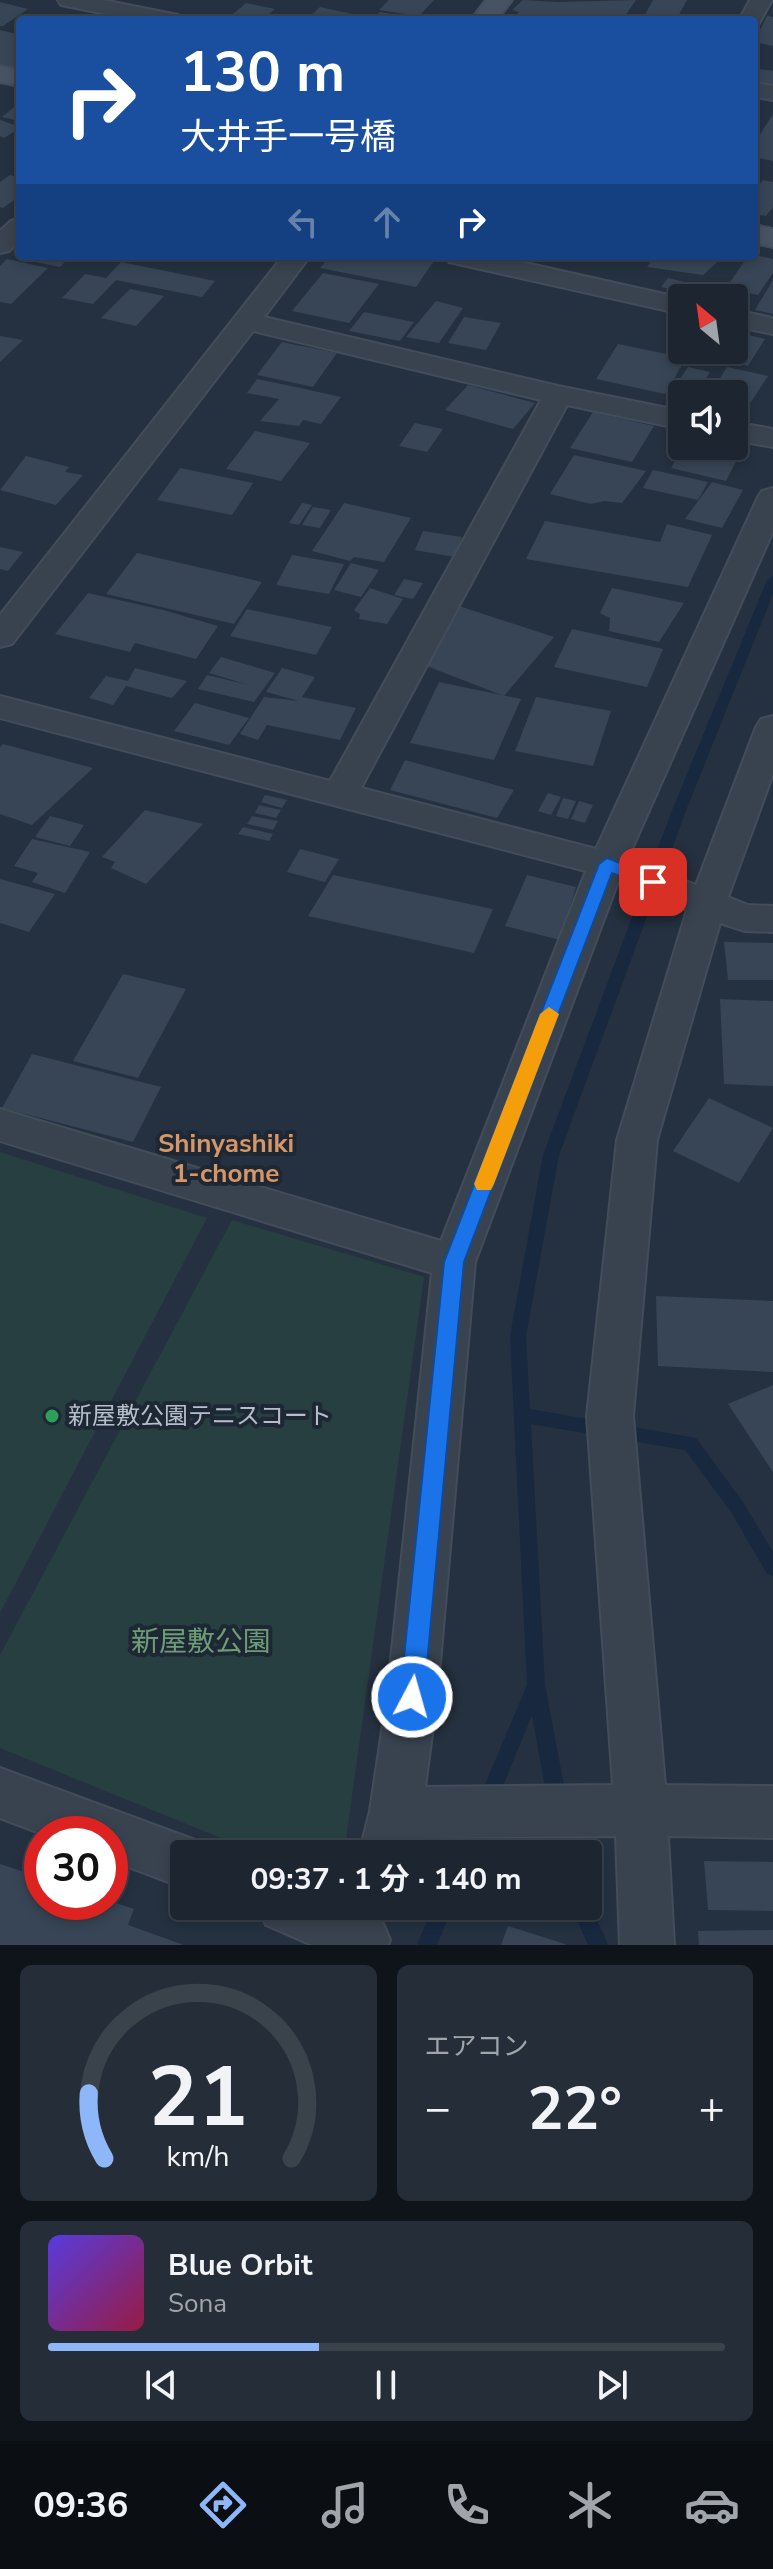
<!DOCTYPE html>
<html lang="ja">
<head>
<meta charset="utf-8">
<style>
  :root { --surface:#1c2530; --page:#252d38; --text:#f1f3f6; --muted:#a0a5ab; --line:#3a424c; --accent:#8db7f9 }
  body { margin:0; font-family:"Nunito Sans","Noto Sans JP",sans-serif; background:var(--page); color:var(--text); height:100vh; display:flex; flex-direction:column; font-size:30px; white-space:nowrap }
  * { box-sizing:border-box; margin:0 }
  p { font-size:26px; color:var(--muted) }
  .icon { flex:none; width:44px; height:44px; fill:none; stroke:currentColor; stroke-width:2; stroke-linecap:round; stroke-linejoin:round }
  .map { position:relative; height:1945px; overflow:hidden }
  .panel { display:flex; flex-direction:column; gap:20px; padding:20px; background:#0f141a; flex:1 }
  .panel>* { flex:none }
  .top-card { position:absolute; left:16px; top:16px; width:742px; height:244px; border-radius:8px; box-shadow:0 4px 12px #0003,0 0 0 2px var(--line); background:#1a4fa0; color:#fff; overflow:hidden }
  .needle { width:52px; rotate:331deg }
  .controls { position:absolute; left:668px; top:284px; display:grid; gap:16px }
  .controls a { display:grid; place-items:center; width:80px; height:80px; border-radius:8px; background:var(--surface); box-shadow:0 4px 12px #0003,0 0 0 2px var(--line); font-size:40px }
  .speed { position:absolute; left:24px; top:1816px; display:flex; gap:16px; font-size:40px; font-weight:700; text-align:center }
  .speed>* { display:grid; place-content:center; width:104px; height:104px; border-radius:50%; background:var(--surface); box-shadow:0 4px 12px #0003,0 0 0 2px var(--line); line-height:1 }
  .speed .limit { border:12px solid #d22; background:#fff; color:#111 }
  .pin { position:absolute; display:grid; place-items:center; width:68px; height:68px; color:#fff; margin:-34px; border-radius:16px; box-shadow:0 4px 12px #0006 }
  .me { position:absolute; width:88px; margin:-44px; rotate:6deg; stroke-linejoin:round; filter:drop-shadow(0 0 6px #0008) }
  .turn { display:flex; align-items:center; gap:28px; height:168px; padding:0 32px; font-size:36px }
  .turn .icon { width:104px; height:104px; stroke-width:2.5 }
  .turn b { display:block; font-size:56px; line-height:68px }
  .lanes { display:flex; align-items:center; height:76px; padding:0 32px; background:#0003; justify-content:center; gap:40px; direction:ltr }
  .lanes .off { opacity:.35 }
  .big { font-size:60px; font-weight:700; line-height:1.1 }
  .panel .card { flex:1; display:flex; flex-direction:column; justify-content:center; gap:12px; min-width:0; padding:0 28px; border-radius:12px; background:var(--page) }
  .panel .dial { align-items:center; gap:0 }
  .dial svg { height:208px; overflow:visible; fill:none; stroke:var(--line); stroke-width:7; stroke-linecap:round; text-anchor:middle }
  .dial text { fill:var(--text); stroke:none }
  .song { display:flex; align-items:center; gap:24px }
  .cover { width:96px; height:96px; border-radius:12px; background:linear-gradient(135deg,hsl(250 70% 55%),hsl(340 70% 35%)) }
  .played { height:8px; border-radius:4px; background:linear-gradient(90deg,var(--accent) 40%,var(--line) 40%) }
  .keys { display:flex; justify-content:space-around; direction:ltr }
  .heat { display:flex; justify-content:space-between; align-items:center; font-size:44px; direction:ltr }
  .panel .tiles { flex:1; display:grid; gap:20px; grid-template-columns:1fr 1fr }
  .card:last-child { grid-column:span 2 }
  .trip { position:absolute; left:170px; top:1840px; width:432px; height:80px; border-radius:8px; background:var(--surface); box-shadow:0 4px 12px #0003,0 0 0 2px var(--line); font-weight:700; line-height:80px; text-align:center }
  .tabs { display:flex; height:128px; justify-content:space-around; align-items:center; background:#0b0f13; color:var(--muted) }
  .tabs .icon { width:56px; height:56px }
  .tabs .current { color:var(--accent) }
  .tabs b { font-size:36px; color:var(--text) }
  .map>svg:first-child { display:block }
  .green { fill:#273f41 }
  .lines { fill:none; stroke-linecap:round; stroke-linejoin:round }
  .stream { fill:#18283f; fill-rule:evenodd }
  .building { fill:#374556 }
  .street-casing { stroke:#434c59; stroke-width:4 }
  .secondary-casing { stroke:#434c59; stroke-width:4 }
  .street { fill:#394350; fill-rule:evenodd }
  .secondary { fill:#475263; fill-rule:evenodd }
  .route { fill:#1a73e8; stroke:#114b97; stroke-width:2 }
  .slow { fill:#f59e0b }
  .leisure-dot { fill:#2e9e5b; stroke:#1e2835; stroke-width:3 }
  .labels { text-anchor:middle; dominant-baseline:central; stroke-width:8; stroke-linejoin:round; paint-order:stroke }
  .poi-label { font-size:24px; fill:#b6becb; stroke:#1e2835; text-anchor:start }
  .neighbourhood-label { font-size:26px; font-weight:bold; fill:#d69665; stroke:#1e2835 }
  .near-park-label { font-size:28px; fill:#6d9c77; stroke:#1e2835 }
</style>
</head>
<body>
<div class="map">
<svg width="773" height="1945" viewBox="0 0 773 1945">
  <rect width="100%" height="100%" fill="#253140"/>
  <g class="green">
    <path d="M0 1152 207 1218 0 1613Z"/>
    <path d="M232 1220 424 1277 344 1854H260L0 1748V1655Z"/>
  </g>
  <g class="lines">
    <g class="stream">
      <path d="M773 576V594L687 808 559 1155 526 1336 530 1409 696 1438 743 1502 773 1552V1576L767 1574 731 1512 685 1450 531 1424 545 1685 577 1854H557L532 1715 494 1808 487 1810 480 1808 478 1801 527 1685 510 1336 543 1155 673 808 767 580Z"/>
      <path d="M479 1810 486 1813 489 1820 475 1854H455L472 1813Z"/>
      <path d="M588 1899 608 1945H588L571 1906H588Z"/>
      <path d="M433 1906H453L437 1945H417Z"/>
    </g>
  </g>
  <g class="building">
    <path d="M389 0H434L419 16 379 10Z"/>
    <path d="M523 0 558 2 636 0 622 20 557 17 556 20H513L519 12 512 10Z"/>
    <path d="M653 0H687L676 20H642Z"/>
    <path d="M0 2 28 9 3 26H0Z"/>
    <path d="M246 3 275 9 262 20H226Z"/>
    <path d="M320 7 352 14 346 20H306Z"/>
    <path d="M380 12 416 18V20H370Z"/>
    <path d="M767 16 773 17V46L754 42Z"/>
    <path d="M0 30 20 35V75L0 70Z"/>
    <path d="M759 69 773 71V87L754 84Z"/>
    <path d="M20 102V121L2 117Z"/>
    <path d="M773 114V161L754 157V144Z"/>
    <path d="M0 120 20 127V128L4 138 0 136Z"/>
    <path d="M10 175 20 178V196L3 208 0 207V182Z"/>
    <path d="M763 180 773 182V207L766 216 754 214V191Z"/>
    <path d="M754 255 773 259V273L758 295 726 288 748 256Z"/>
    <path d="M30 256H71L60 267 26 260Z"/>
    <path d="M330 256H422L436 258 416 287 320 268Z"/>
    <path d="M655 256H724L703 275 647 267Z"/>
    <path d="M7 259 48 268 11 304 0 302V266Z"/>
    <path d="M121 262 215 281 202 297 116 280 93 304 62 298 85 274 106 278Z"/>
    <path d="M323 273 379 284 349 323 292 311Z"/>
    <path d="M668 278 750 298 743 307 734 305V298H705L661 287Z"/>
    <path d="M773 280V314L755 310Z"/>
    <path d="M130 289 164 296 136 326 101 318Z"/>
    <path d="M436 301 463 308 439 343 406 337Z"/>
    <path d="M364 312 414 322 400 341 349 331Z"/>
    <path d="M464 317 501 323 486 350 448 343Z"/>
    <path d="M744 334 765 339 748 366 726 361Z"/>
    <path d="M0 336 23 340 0 362Z"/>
    <path d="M282 342 337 353 313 387 257 375Z"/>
    <path d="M618 344 686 358 665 394 596 379Z"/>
    <path d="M684 350H730L720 364 681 354Z"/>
    <path d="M688 367 710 372 696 394H682V398L669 395Z"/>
    <path d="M727 367 768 376 749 405 734 408V394H710Z"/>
    <path d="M257 379 296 387 341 397 321 424 303 420 299 426 260 421 279 399 247 393Z"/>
    <path d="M468 385 535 403 513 429 445 410Z"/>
    <path d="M593 412 654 426 632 462 570 448Z"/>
    <path d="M415 423 443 429 427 452 399 446Z"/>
    <path d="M255 431 310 443 281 481 226 469Z"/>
    <path d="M734 444 744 446 726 481 671 468 684 446H734Z"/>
    <path d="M574 455 646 471 622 503 604 501 591 504 550 494Z"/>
    <path d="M26 456 69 467 65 472 83 475 56 505 0 490Z"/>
    <path d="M180 468 253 483 232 515 157 500Z"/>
    <path d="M653 470 708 482 698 500 643 488Z"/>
    <path d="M712 482 743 490 722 528 685 519Z"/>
    <path d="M302 503 312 505 299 525 289 523Z"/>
    <path d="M344 503 411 518 384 562 354 557 350 561 312 551Z"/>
    <path d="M313 507 331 510 320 528 302 525Z"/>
    <path d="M545 521 660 542 667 524 712 535 688 587 526 559Z"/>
    <path d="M423 531 462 537 454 557 415 550Z"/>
    <path d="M0 547 23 552 8 571 0 569Z"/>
    <path d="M137 553 262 582 234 624 106 594Z"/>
    <path d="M292 555 344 564 329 594 276 585Z"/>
    <path d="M351 563 379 570 361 597 334 590Z"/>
    <path d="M404 579 423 583 413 599 394 595Z"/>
    <path d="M370 588 403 599 387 624 359 619 360 614 354 610Z"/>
    <path d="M612 588 684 603 659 642 609 631 610 618 600 613Z"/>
    <path d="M88 593 163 610 218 626 196 659 135 643 130 652 55 634Z"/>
    <path d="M459 606 554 637 504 696 424 665Z"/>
    <path d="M247 609 332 627 316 655 230 636Z"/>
    <path d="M572 629 663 649 647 687 554 667Z"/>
    <path d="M221 657 275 673 254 702 198 689 207 675 249 685 209 673Z"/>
    <path d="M135 668 187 681 172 698 126 686 113 705 89 698 106 676 128 681Z"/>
    <path d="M282 668 315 677 302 697 356 708 340 740 267 725 258 740 240 734 264 697 299 701 266 692Z"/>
    <path d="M439 682 521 699 494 760 410 743Z"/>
    <path d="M536 697 611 711 593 766 515 751Z"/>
    <path d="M195 703 249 718 229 745 174 731Z"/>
    <path d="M3 744 93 768 32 825 0 814V747Z"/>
    <path d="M405 760 514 790 497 818 390 790Z"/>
    <path d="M548 793 561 797 551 815 538 811Z"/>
    <path d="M265 795 287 800 282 808 261 802Z"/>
    <path d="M563 798 576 801 568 819 556 816Z"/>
    <path d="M579 801 593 805 585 823 571 819Z"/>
    <path d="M259 805 281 810 276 818 255 813Z"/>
    <path d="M145 810 203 824 146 884 111 868 115 862 102 857Z"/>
    <path d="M50 816 84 825 70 846 35 837Z"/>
    <path d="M252 816 278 821 273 830 247 824Z"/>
    <path d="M243 827 273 834 269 841 238 834Z"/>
    <path d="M32 839 90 852 65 893 32 882 38 873 14 866Z"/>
    <path d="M300 849 339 859 325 882 287 872Z"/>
    <path d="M333 875 493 909 474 953 308 916Z"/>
    <path d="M527 875 576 887 560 940 505 926Z"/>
    <path d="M0 879 55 894 29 932 0 923Z"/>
    <path d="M724 942 773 943V980H728Z"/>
    <path d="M123 974 186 989 138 1078 73 1061Z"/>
    <path d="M720 999 773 1001V1086L724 1084Z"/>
    <path d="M32 1054 161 1087 133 1142 2 1108Z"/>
    <path d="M709 1098 773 1128 739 1183 673 1151Z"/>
    <path d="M656 1296 773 1301V1372L658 1366Z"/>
    <path d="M773 1385V1472L728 1404Z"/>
    <path d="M704 1861 773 1862V1911L708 1910Z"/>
    <path d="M0 1864 42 1878V1902L110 1901 134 1909 128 1925 184 1945H0Z"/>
    <path d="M508 1926 565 1944V1945H501Z"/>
    <path d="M773 1930V1945H699L698 1931Z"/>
  </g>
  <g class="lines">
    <defs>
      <g id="street">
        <path d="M58 0H103L178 15 181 20H136L61 5Z"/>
        <path d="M750 0H772L758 25 754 26V20H739Z"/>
        <path d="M754 83 773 86V100L754 97Z"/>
        <path d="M20 218V240L9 251 0 253V231L11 221Z"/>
        <path d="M283 256H310L264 317 558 386 682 411V429L567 405 361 788 596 849 758 497 762 491 773 488V531L628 858 696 885 756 727 761 719 773 716V774L728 897 748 905 773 906V932L745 931 720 923 657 1140 633 1416 665 1785 773 1786V1838L668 1836 674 1945H620L616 1836 415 1838 411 1854H359L370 1811 387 1697 432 1273 0 1141V1109L441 1241 586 871 0 718V696L330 781 541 400 253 331 12 644 0 647V615ZM618 882 687 910 617 1140 587 1416 613 1785 425 1787 437 1697 475 1262Z"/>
        <path d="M445 256H494L682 298V314L458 264 449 262Z"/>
        <path d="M734 310 773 318V334L734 326Z"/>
        <path d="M734 422 773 429V447L734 440Z"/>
        <path d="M0 1768 203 1843 207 1854H184V1888L110 1860V1834H42L0 1818Z"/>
        <path d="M258 1906H347L382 1921 390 1940 388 1945H312L266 1925Z"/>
      </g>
      <g id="secondary">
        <path d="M486 0H512L497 20H471Z"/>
        <path d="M0 66 20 70V86L0 82Z"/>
        <path d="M754 225 773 229V247L754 243Z"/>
      </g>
    </defs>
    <use href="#street" class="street-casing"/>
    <use href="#secondary" class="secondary-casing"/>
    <use href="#street" class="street"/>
    <use href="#secondary" class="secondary"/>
  </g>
  <path class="route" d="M607 858 659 878 661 882 653 888 612 873 464 1262 424 1697 420 1705 412 1708 404 1705 400 1697 444 1262 599 864Z"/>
  <path class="slow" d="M549 1007 559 1014 494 1184 491 1190H477L474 1184 540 1014Z"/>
  <circle class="leisure-dot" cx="52" cy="1416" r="8"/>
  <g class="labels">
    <g class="poi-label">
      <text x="68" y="1416">新屋敷公園テニスコート</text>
    </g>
    <g class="neighbourhood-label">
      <text x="226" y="1143">Shinyashiki<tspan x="226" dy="30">1-chome</tspan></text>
    </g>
    <g class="near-park-label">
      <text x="201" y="1642">新屋敷公園</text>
    </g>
  </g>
</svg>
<div class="controls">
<a><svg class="needle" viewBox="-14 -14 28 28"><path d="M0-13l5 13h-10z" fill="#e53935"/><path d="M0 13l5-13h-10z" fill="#a0a5ab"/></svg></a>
<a><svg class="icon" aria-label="sound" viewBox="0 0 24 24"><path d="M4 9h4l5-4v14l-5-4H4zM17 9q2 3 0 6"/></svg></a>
</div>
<div class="speed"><div class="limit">30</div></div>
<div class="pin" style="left:653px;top:882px;background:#d93025"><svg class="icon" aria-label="arrive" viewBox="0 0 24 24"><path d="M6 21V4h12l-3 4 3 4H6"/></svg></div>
<svg class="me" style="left:412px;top:1697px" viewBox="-20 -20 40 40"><circle r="17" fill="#1a73e8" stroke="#fff" stroke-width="3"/><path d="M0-11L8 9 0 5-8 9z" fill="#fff"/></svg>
<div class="trip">09:37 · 1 分 · 140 m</div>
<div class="top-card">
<div class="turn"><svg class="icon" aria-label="right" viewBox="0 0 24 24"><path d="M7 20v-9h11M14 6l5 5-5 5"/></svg><div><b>130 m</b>大井手一号橋</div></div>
<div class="lanes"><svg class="icon off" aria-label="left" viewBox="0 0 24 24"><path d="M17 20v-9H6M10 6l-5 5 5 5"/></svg><svg class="icon off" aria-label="ahead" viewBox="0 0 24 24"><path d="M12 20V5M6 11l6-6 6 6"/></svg><svg class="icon" aria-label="right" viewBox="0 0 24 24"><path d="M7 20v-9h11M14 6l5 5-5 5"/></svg></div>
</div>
</div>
<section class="panel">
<div class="tiles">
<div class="card dial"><svg viewBox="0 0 100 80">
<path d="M14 69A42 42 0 1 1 86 69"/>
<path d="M14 69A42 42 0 0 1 8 44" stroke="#8db7f9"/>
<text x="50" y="56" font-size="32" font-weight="700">21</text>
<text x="50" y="72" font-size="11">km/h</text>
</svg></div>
<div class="card"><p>エアコン</p>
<div class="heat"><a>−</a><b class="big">22°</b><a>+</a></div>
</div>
<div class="card">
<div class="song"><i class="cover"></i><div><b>Blue Orbit</b><p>Sona</p></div></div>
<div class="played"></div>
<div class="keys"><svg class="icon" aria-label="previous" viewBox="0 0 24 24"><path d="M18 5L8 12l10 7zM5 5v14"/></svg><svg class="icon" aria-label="pause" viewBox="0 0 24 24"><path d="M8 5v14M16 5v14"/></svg><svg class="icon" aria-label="next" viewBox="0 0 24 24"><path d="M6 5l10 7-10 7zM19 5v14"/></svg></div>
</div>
</div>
</section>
<nav class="tabs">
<b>09:36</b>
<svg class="icon current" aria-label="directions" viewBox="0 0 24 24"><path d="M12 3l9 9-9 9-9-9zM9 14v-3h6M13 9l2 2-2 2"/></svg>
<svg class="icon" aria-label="music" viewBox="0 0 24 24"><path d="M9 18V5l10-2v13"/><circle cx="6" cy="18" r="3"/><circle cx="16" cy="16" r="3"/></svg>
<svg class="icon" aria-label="phone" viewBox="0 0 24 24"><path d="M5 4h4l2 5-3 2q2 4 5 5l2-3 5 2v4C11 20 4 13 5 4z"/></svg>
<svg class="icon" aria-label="climate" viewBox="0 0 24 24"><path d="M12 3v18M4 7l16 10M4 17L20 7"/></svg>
<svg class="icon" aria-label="car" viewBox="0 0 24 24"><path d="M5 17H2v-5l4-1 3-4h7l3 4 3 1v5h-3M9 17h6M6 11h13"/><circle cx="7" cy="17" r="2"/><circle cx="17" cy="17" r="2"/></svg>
</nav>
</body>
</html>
